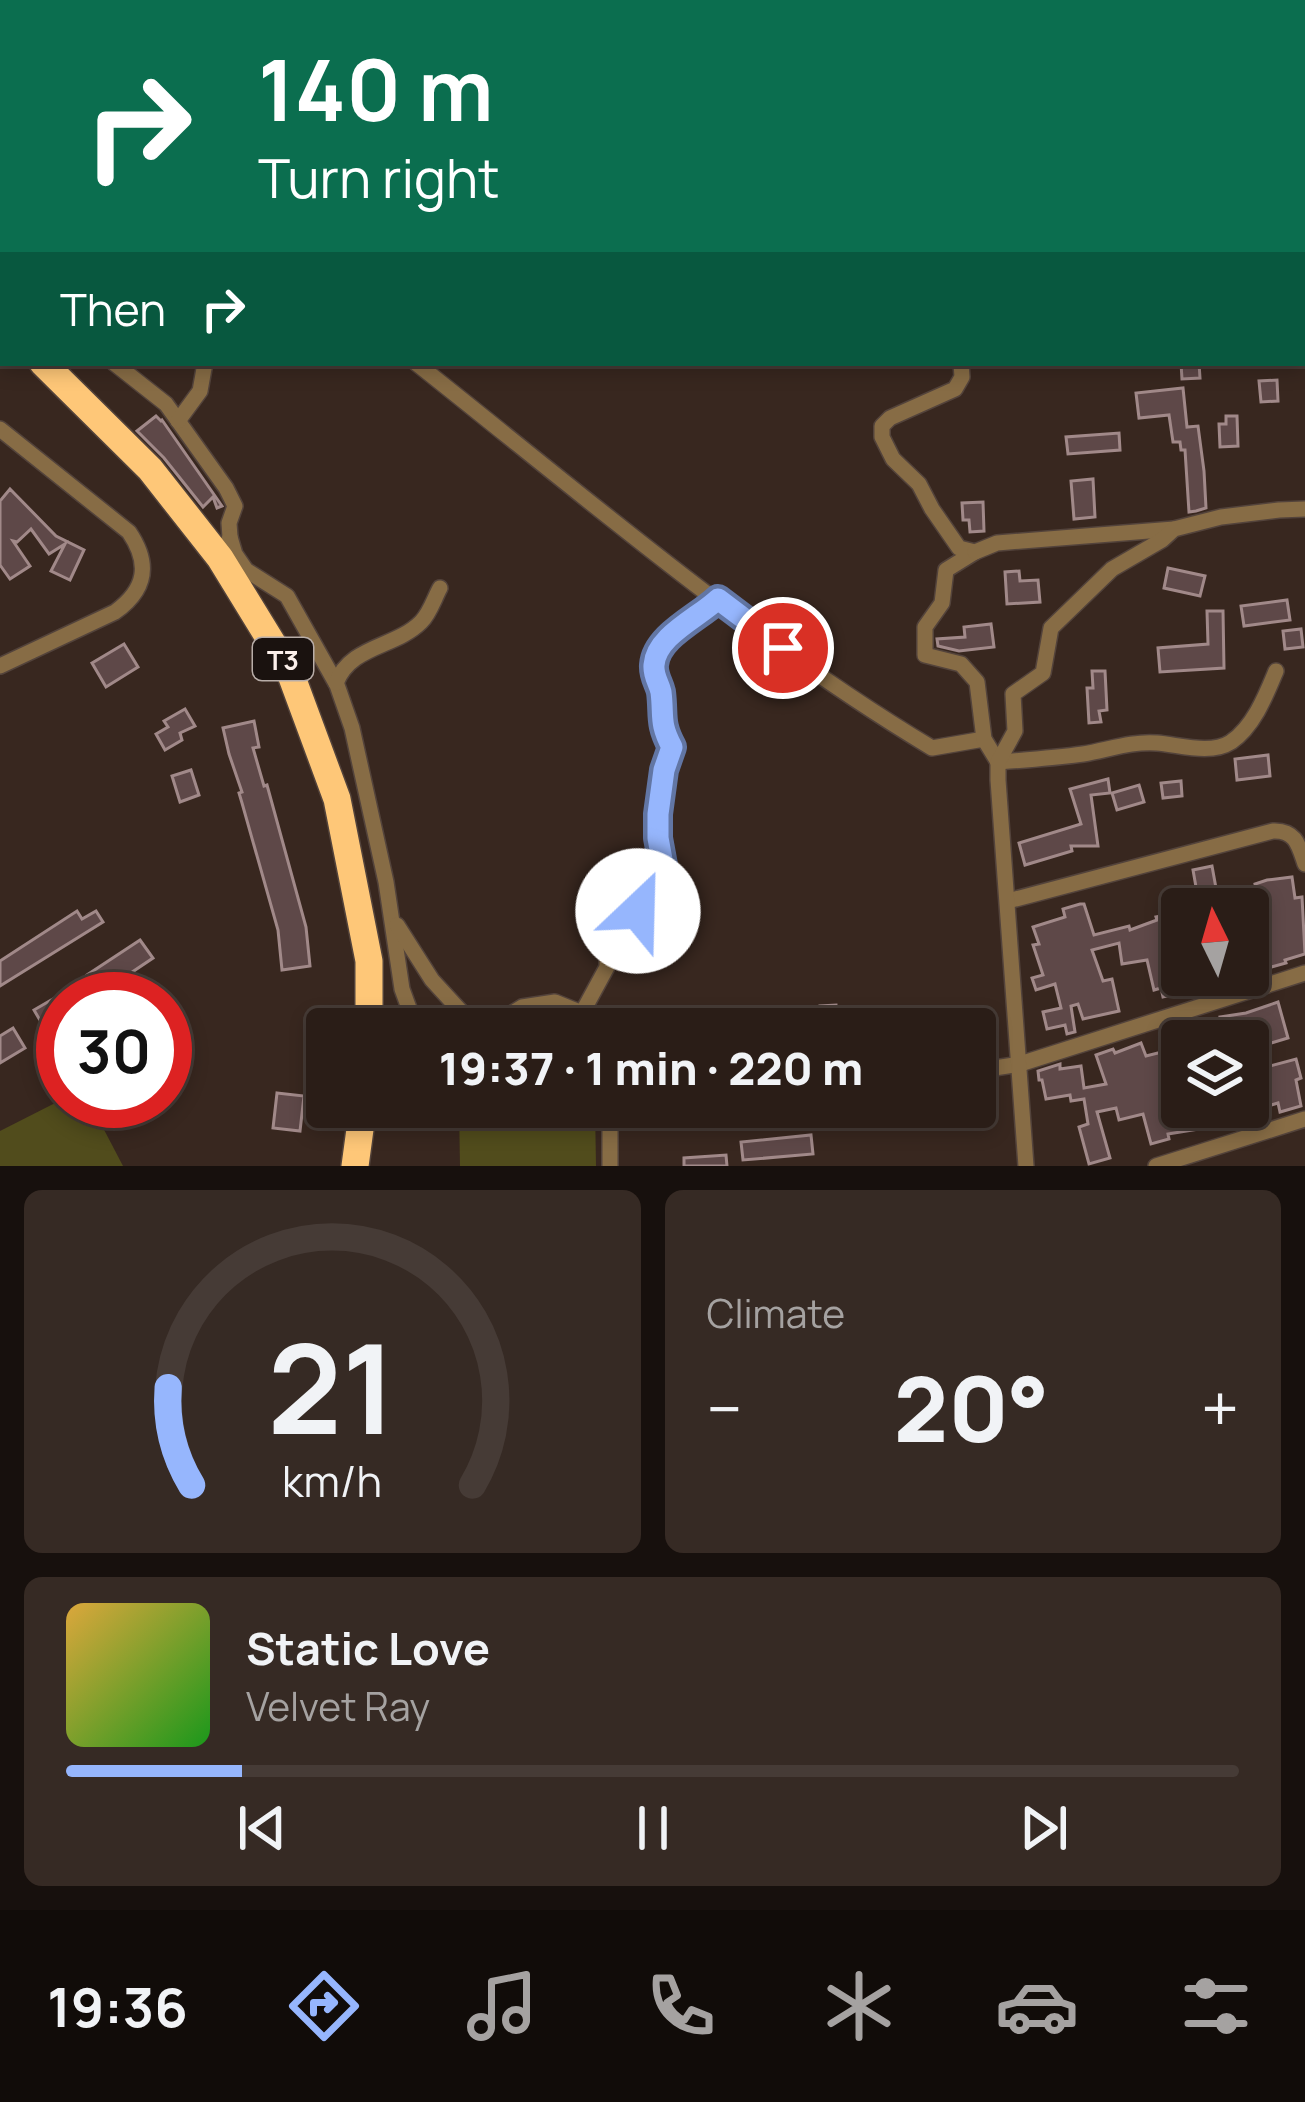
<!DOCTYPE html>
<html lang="en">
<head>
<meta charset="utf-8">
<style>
  :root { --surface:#2a1d17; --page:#362a24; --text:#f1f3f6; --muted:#a5a2a1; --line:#463b36; --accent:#96b6fd }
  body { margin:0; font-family:Manrope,sans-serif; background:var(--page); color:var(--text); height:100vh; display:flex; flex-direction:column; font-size:45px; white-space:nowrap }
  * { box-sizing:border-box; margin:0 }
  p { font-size:39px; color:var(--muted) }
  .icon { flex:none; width:66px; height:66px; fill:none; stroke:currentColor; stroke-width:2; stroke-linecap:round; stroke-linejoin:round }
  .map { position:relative; height:1166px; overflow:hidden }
  .details { display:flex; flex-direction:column; gap:24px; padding:24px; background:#17100d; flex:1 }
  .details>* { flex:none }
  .hud { position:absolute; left:0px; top:0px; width:1305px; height:366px; box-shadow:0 6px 18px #0003,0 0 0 3px var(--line); background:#0b6e4f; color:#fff; overflow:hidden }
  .needle { width:78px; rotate:355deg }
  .buttons { position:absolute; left:1161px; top:888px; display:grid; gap:24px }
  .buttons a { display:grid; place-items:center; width:108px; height:108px; border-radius:12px; background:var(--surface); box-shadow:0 6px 18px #0003,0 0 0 3px var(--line); font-size:60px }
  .speed { position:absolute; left:36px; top:972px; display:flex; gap:24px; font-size:60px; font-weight:700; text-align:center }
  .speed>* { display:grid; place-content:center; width:156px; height:156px; border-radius:50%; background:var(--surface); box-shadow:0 6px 18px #0003,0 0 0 3px var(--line); line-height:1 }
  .speed .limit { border:18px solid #d22; background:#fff; color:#111 }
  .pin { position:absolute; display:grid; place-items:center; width:102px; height:102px; color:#fff; margin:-51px; border:6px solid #fff; border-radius:50%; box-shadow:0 3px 12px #0007 }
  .me { position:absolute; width:132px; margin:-66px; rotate:24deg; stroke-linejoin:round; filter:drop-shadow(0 0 9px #0008) }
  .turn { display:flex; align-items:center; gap:42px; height:252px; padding:0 60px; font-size:54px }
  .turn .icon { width:156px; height:156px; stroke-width:2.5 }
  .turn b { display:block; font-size:84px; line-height:102px }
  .then { display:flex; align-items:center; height:114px; padding:0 60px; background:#0003; gap:24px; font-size:45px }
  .big { font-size:90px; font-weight:800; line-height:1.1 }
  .details .card { flex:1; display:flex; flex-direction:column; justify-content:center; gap:18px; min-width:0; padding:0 42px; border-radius:18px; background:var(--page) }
  .details .dial { align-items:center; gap:0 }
  .dial svg { height:312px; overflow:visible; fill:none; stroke:var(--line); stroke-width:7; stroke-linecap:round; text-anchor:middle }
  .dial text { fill:var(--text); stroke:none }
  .song { display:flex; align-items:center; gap:36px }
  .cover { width:144px; height:144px; border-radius:18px; background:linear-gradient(135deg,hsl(40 70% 55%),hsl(120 70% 35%)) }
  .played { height:12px; border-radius:6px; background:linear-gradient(90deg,var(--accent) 15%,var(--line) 15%) }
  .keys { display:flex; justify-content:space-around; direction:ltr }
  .heat { display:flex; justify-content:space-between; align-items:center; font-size:66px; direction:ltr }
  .details .tiles { flex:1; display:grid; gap:24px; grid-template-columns:1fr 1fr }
  .card:last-child { grid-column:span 2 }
  .trip { position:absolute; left:306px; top:1008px; width:690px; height:120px; border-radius:12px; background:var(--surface); box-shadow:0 6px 18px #0003,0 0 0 3px var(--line); font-weight:800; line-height:120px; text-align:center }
  .tab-bar { display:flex; height:192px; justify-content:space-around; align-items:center; background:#110c09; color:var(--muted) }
  .tab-bar .icon { width:84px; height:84px }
  .tab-bar .current { color:var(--accent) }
  .tab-bar b { font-size:54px; color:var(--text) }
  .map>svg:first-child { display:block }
  .green { fill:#514c1c }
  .building { fill:#5e4848; stroke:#a18989; stroke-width:3 }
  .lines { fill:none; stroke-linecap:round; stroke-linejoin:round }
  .street-casing { stroke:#53433b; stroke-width:18 }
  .highway-casing { stroke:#53433b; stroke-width:30 }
  .path { stroke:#8e7f78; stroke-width:3; stroke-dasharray:9 9; stroke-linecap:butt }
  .street { stroke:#876c45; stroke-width:15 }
  .highway { stroke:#fec778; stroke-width:27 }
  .route-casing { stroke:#6276a4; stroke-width:30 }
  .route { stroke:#96b6fd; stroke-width:21 }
  .labels { text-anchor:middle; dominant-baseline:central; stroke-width:10; stroke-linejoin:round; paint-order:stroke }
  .shield { fill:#1a120f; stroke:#b8ada8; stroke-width:3 }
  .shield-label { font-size:27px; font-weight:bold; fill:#fbefea }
</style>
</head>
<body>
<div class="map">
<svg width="1305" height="1166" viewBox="0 0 1305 1166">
  <rect width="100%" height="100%" fill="#38271f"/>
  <g class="green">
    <path d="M63 1099 89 1101 123 1166H0V1131Z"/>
    <path d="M459 1107H595L596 1166H460Z"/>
  </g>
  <g class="building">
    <path d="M1181 363H1199L1200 378 1182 379Z"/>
    <path d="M1277 380 1278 401 1261 402 1259 381Z"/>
    <path d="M1183 388 1187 427 1198 426 1204 471 1206 508 1196 511 1189 512 1185 450H1181L1180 442H1173L1169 415 1139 418 1136 393Z"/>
    <path d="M156 416 161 421 162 420 222 506 217 508 213 497 203 507 164 458 137 431Z"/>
    <path d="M1226 416H1237L1238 446 1220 447 1219 424H1226Z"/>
    <path d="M1119 433 1120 450 1068 454 1066 437Z"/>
    <path d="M1093 479 1095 517 1074 519 1071 481Z"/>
    <path d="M10 489 56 536 84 550 70 580 51 571 65 544 49 554 31 529 17 542 13 541 30 566 10 579 0 565V501Z"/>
    <path d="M983 502 984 531 970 532 969 520H963L962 503Z"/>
    <path d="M1168 568 1205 576 1200 596 1164 588Z"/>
    <path d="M1019 571 1020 581 1038 580 1040 602 1007 604 1005 572Z"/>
    <path d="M1287 600 1290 620 1244 626 1241 606Z"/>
    <path d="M1207 611H1223L1224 668 1160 672 1158 648 1208 644Z"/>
    <path d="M991 624 994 647 959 651 938 646 937 639 965 637 964 627Z"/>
    <path d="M1301 629 1303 647 1285 649 1283 631Z"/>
    <path d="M124 644 138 667 106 687 92 663Z"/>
    <path d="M1092 671H1105L1107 710 1099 711 1101 722 1089 723 1087 688H1093Z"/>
    <path d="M185 709 195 726 180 733 182 740 165 750 156 734 168 727 164 721Z"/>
    <path d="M254 721 259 747 253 748 264 786 267 785 306 927 310 966 282 970 278 930 242 803 239 793 242 792 229 754 223 728Z"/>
    <path d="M1268 755 1270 776 1237 780 1235 759Z"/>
    <path d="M191 770 199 795 180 802 172 776Z"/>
    <path d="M1108 779 1110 793 1091 795 1098 846H1071L1072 851 1025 865 1019 843 1081 824 1070 789Z"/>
    <path d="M1181 781 1182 796 1163 798 1161 783Z"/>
    <path d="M1139 785 1144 802 1117 810 1112 793Z"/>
    <path d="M1212 866 1218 899 1256 888 1255 884 1267 880 1292 877 1295 898 1302 897 1305 954 1285 960 1286 963 1264 969 1248 909H1193L1192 906 1199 904 1193 870Z"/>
    <path d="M1080 904H1084L1094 935 1129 926 1130 930 1157 920 1156 917 1182 912V943L1174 946 1184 992 1163 997 1161 988 1154 990 1147 960 1122 964 1119 943 1092 950 1103 981 1112 979 1119 1011 1083 1019 1078 1004 1071 1006 1075 1032 1067 1034 1065 1025 1047 1029 1043 1012 1061 1008 1055 984 1036 990 1032 978 1043 975 1033 945 1039 944 1033 927 1065 917 1063 909Z"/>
    <path d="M77 911 82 919 96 911 103 922 0 986V961Z"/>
    <path d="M140 940 153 958 92 999H63V1016L54 1021 51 1016 41 1022 34 1010 89 978 87 975Z"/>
    <path d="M1278 1002 1288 1038 1248 1050V1041H1225L1220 1017 1246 1013Z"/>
    <path d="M836 1005 837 1026 821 1027 820 1006Z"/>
    <path d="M784 1008 785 1029H770L768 1009Z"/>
    <path d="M13 1028 25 1048 0 1063V1036Z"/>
    <path d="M1141 1043 1146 1056 1182 1047V1107H1201L1205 1128 1168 1134 1169 1139 1151 1144 1143 1114 1119 1120 1116 1108 1097 1112 1110 1158 1089 1164 1079 1127 1088 1124 1084 1099 1071 1101 1070 1095 1046 1099 1042 1080H1039L1038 1071 1060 1064V1069L1081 1066 1084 1088 1106 1084 1096 1055 1113 1049 1115 1053Z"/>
    <path d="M1296 1059 1301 1078 1296 1080 1301 1106 1280 1112 1278 1103 1248 1112V1072Z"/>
    <path d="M277 1093 304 1096 300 1131 273 1128Z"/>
    <path d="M826 1107H880L881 1120 827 1124Z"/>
    <path d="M811 1135 813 1154 743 1160 741 1142Z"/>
    <path d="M726 1155 727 1166H684V1158Z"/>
  </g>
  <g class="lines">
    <defs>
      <g id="street">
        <path d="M911 0V3"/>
        <path d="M1120 0 1121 3"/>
        <path d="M465 3 479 0"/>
        <path d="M0 50 3 54"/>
        <path d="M1302 60H1305"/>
        <path d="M0 184H3"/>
        <path d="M0 271 3 274"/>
        <path d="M1302 305 1305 304"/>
        <path d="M114 363 166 404 226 488 235 506 229 523 230 537 227 544"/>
        <path d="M416 363C583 495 750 639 932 748L984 739"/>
        <path d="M961 363 962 377 955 389 890 418 882 426V437L893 459 919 484 932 509 959 548 975 552 946 570 942 603 925 627V655L961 664 977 682 984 739 998 762"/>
        <path d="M178 421 200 391 205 363"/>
        <path d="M0 429 129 532C150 563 147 589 115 612L0 666"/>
        <path d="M230 537 235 554 246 570 287 596 337 685 352 728 386 882 402 989 410 1011 424 1029"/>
        <path d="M975 552 997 543 1174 529"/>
        <path d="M336 683C351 645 395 648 421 622 430 613 434 599 440 588"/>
        <path d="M998 762C1026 760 1055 758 1083 754 1108 750 1131 741 1157 743 1180 745 1211 755 1231 742 1254 726 1266 695 1276 671"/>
        <path d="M1008 901 1273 831C1296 830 1299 846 1305 864"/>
        <path d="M397 925 432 980 477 1029"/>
        <path d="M582 1013 599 1029"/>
        <path d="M487 1029 522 1007 555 1002 582 1013 607 967V957C622 936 655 893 661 869 664 857 658 843 658 831 657 803 661 774 672 747 661 728 659 709 661 688 634 646 693 622 718 599"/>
        <path d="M975 1071 1020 1064 1305 973"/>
        <path d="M610 1166V1107"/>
        <path d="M1026 1166 998 780V762L1015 731 1013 694 1043 673 1051 628 1112 569 1162 540 1174 529 1221 517 1279 510 1305 509"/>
        <path d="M1156 1166 1305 1119"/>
      </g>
      <g id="highway">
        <path d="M0 321 3 324"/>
        <path d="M43 363 150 469 220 558 290 672 337 799 369 961V1029"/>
        <path d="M355 1166 363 1107"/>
      </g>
    </defs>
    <use href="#street" class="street-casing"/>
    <use href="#highway" class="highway-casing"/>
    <path class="path" d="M1302 91H1305"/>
    <use href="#street" class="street"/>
    <use href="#highway" class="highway"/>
  </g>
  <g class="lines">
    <defs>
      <path id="route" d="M638 911 663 865 658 838V814L664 770 672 747C659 723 664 716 661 692 659 683 653 676 654 665 656 636 698 618 718 599L783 648"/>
    </defs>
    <use href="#route" class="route-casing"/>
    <use href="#route" class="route"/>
  </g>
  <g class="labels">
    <rect class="shield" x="253" y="638" width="60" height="42" rx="9"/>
    <g class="shield-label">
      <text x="283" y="659">T3</text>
    </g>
  </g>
</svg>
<div class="buttons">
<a><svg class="needle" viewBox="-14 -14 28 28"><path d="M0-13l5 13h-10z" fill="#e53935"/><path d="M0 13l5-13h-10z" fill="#a5a2a1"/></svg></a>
<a><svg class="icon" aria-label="layers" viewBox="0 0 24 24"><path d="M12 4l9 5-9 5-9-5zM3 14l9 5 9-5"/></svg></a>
</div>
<div class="speed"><div class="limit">30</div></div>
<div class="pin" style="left:783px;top:648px;background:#d93025"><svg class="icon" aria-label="arrive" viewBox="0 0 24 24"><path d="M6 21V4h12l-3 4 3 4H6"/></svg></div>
<svg class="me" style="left:638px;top:911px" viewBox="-20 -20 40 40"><circle r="19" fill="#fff"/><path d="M0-13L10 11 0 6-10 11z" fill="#96b6fd"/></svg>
<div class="trip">19:37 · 1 min · 220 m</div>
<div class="hud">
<div class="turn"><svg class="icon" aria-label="right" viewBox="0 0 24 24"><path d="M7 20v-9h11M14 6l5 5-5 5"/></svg><div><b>140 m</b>Turn right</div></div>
<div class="then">Then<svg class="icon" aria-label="right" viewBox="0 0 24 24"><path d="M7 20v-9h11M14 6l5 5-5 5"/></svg></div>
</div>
</div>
<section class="details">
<div class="tiles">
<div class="card dial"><svg viewBox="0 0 100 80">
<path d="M14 69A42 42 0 1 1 86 69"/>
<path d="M14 69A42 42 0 0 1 8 44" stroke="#96b6fd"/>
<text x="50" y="56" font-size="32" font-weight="700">21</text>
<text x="50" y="72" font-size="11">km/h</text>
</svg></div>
<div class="card"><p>Climate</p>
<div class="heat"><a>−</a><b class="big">20°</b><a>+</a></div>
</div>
<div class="card">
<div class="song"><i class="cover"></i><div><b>Static Love</b><p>Velvet Ray</p></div></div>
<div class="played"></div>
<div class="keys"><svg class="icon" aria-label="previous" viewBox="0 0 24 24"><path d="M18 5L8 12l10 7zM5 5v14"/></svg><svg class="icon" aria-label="pause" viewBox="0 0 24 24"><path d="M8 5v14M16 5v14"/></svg><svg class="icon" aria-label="next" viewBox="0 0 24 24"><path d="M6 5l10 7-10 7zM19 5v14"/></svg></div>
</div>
</div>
</section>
<nav class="tab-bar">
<b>19:36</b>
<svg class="icon current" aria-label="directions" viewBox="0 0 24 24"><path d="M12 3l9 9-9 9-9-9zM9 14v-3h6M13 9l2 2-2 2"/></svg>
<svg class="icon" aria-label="music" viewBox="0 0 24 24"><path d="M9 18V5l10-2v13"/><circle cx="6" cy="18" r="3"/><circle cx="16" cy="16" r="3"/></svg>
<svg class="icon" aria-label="phone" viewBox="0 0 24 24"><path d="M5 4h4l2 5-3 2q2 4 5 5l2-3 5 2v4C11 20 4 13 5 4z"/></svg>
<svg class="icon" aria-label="climate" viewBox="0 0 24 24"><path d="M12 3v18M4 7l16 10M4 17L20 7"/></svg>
<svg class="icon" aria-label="car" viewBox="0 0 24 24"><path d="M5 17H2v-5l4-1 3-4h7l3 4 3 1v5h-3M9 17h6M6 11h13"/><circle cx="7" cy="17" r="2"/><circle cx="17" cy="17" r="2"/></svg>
<svg class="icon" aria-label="filters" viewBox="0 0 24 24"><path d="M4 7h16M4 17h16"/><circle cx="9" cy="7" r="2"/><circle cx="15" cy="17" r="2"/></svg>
</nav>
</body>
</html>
